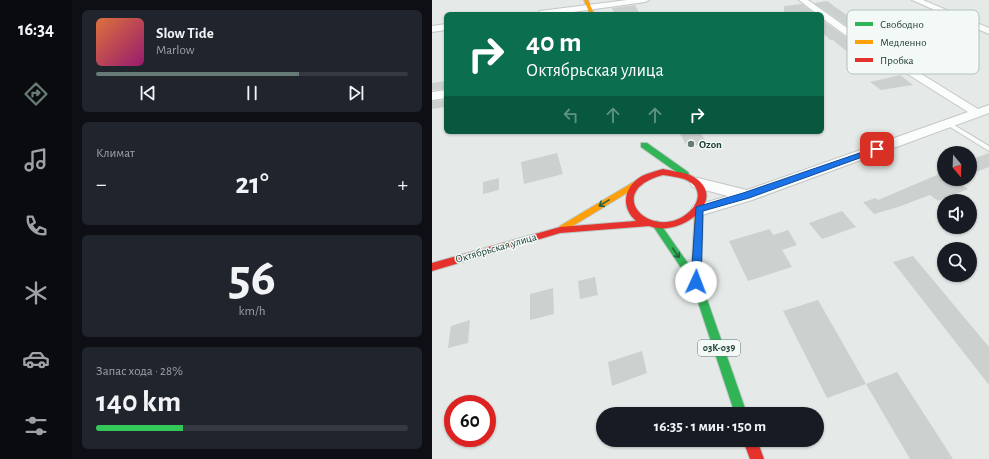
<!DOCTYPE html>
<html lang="ru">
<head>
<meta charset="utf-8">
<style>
  :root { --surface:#171b24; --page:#20242c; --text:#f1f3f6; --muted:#9ea1a6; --line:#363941; --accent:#667b76 }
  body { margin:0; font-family:"Alegreya Sans",sans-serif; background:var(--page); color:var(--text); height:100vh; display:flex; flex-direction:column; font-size:15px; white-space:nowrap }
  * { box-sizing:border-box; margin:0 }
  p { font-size:13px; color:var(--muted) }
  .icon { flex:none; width:22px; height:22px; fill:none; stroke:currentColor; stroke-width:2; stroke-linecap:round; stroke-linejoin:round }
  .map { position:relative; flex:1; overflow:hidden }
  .side { display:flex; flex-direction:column; gap:10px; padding:10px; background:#0d0f14; width:360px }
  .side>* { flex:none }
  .top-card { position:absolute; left:12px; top:12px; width:380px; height:122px; border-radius:6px; box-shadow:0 1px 3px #0004; background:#0b6e4f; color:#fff; overflow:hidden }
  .needle { width:26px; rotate:161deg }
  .tools { position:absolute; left:505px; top:146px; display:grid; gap:8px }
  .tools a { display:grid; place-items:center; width:40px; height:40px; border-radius:50%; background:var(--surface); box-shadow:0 1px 3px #0004; font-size:20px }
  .speed { position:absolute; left:12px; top:395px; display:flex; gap:8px; font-size:20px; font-weight:700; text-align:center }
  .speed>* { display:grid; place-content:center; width:52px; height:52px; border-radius:50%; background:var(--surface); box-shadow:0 1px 3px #0004; line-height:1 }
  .speed .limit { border:6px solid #d22; background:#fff; color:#111 }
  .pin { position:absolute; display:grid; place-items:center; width:34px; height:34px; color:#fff; margin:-17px; border-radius:8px; box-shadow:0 2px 6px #0006 }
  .me { position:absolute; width:44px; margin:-22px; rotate:2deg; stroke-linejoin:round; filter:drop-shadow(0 0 3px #0008) }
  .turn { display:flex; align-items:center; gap:14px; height:84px; padding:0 16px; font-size:18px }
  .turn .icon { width:52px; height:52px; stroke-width:2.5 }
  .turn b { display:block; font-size:28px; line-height:34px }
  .lanes { display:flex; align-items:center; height:38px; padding:0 16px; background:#0003; justify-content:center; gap:20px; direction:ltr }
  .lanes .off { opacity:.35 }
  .big { font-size:30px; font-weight:600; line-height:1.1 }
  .side .tile { flex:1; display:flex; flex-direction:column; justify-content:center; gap:6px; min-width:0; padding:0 14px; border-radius:6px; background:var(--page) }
  .side .dial { align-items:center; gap:0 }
  .dial b { font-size:52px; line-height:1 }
  .song { display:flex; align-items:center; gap:12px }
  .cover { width:48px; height:48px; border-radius:6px; background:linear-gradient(135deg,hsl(20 70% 55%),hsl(320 70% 35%)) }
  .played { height:4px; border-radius:2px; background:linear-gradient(90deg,var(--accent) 65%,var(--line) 65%) }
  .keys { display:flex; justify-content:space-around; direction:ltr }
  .heat { display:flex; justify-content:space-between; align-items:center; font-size:22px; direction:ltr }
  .charge { height:6px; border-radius:3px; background:linear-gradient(90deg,#34c759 28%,var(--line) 0) }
  .trip { position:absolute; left:164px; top:407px; width:228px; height:40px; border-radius:20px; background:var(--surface); box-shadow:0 1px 3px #0004; font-weight:600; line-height:40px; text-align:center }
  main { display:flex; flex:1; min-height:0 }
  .dock { display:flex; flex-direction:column; width:72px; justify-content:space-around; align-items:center; background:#090b0e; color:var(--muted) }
  .dock .icon { width:28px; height:28px }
  .dock .on { color:var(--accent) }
  .dock b { font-size:18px; color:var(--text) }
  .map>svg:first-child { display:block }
  .building { fill:#ccd1cf }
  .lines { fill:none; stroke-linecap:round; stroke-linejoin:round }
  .lane-casing { stroke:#c2c7c5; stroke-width:2 }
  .street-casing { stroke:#c2c7c5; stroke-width:2 }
  .fast-casing { stroke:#bcc6c4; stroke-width:2 }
  .slow-casing { stroke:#bcc6c4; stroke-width:2 }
  .jam-casing { stroke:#bcc6c4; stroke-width:2 }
  .lane { fill:#fbfcfc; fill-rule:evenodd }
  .street { fill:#fbfcfc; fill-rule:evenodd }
  .fast { fill:#30b455; fill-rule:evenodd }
  .slow { fill:#ff9f0a; fill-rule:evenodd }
  .jam { fill:#e5322d; fill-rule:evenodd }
  .oneway { stroke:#266241 }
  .route { fill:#1a73e8; stroke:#114b97 }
  .poi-dot { fill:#667b76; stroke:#f3f9f6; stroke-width:1.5 }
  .labels { text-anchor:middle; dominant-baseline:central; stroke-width:3; stroke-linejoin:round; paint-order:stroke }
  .shield { fill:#f3f9f6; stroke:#607772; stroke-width:1 }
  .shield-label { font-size:10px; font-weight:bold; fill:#213f39 }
  .poi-label { font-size:11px; font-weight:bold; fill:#213f39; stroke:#f3f9f6; text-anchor:start }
  .street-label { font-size:11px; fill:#213f39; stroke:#f3f9f6 }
  .key { fill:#f3f9f6; stroke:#b4c1bd; stroke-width:1 }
  .key-label { font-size:11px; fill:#213f39 }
</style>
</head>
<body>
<main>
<nav class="dock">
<b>16:34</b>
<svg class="icon on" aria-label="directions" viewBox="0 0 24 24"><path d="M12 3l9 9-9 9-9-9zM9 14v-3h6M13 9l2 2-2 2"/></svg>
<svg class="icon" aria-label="music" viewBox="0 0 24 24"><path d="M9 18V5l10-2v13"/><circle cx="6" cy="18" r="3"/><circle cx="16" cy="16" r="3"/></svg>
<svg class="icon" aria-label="phone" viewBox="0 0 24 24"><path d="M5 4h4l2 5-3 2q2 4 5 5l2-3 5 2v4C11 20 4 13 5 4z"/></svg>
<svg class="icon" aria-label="climate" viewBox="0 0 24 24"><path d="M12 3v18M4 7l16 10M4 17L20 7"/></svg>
<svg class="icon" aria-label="car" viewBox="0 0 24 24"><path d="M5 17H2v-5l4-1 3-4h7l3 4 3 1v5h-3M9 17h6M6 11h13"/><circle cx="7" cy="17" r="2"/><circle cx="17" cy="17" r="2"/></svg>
<svg class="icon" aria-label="filters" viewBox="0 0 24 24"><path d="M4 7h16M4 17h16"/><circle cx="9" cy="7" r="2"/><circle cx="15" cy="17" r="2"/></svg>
</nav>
<section class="side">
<div class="tile">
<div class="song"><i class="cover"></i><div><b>Slow Tide</b><p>Marlow</p></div></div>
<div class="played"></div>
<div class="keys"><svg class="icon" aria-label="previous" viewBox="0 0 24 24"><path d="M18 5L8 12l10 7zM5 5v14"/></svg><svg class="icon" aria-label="pause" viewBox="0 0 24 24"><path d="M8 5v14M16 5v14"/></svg><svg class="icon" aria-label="next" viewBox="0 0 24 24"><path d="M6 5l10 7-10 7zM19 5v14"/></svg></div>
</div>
<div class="tile"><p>Климат</p>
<div class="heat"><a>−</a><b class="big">21°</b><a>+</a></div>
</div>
<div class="tile dial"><b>56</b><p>km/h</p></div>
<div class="tile"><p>Запас хода · 28%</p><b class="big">140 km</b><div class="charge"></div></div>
</section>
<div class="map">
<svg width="557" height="459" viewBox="0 0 557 459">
  <rect width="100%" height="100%" fill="#e5eae8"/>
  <g class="building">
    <path d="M395 1 437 31H440L466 45 450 48 419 29 382 3Z"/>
    <path d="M370 4 383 14H352V6Z"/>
    <path d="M203 5 208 14H183L180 8Z"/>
    <path d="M390 20 411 35 436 51 418 54 401 40H398L390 32Z"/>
    <path d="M468 75 481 85 449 90 438 82Z"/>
    <path d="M14 81V89L0 90V83Z"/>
    <path d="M14 100V107L0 109V101Z"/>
    <path d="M247 132H268L275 143 255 147Z"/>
    <path d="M125 153 131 174 92 184 89 162Z"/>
    <path d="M557 153V167L538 174V160Z"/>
    <path d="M512 172V179H522L536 189 506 201 498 195 466 207 442 214 431 202 444 198 446 200Z"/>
    <path d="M67 178V190L51 194V182Z"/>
    <path d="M410 211 424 227 390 239 377 223Z"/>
    <path d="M338 229 341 235 356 230 365 245 350 250 360 267 316 281 297 241Z"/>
    <path d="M481 256 557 347V385L461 262Z"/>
    <path d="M163 277 166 295 148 299 146 281Z"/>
    <path d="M121 288 122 314 98 320V294Z"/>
    <path d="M386 300 434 384 395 398 351 311Z"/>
    <path d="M38 320 36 343 16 348 19 326Z"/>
    <path d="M210 351 215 373 180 386 176 362Z"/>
    <path d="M465 372 521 459H478L434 384Z"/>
  </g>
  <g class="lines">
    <defs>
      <path id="lane" d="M517 122 557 146V151L515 125 514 124Z"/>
      <g id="street">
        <path d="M195 0H217L213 2 127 14H104L108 11Z"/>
        <path d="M367 0H376L418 30 546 109 557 105V113L320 200 267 216 261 214 259 210 261 206 296 196 261 187 258 183 261 179 266 178 315 190 536 112 412 34 390 18V14H385Z"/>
        <path d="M480 0H491L557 28V34Z"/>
        <path d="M14 24V30L0 32V26Z"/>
        <path d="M14 90V98L0 100V92Z"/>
      </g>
      <g id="fast">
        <path d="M209 143H215L256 172 257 174 256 176H250L209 147Z"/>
        <path d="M224 221 227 222 269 282 315 414H303L260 284 221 226 220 224 221 222Z"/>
      </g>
      <g id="slow">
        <path d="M152 0H156L162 14H158Z"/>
        <path d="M205 180 208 181 209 183 208 185 134 230H128L127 228 128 226Z"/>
        <path d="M267 207 271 210 269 282 268 285 264 286 260 285 259 282 263 210Z"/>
      </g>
      <g id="jam">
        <path d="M231 169C239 171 250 172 258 175 301 196 250 239 217 226L128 233 0 271V263L128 227 204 221C188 207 192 186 210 176 216 173 224 171 231 169ZM231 175C238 176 246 177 252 179 270 186 269 201 257 212 221 244 168 192 231 175Z"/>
        <path d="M311 440H325L332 459H318Z"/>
      </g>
    </defs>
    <use href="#lane" class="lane-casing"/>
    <use href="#street" class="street-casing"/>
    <use href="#fast" class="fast-casing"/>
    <use href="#slow" class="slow-casing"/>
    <use href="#jam" class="jam-casing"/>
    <use href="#lane" class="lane"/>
    <use href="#street" class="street"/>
    <use href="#fast" class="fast"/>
    <use href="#slow" class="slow"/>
    <use href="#jam" class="jam"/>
  </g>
  <defs><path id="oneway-shaft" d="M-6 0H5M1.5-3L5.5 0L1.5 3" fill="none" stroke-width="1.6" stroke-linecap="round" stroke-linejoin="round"/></defs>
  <g class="oneway">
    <use href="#oneway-shaft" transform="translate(172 203) rotate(149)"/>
    <use href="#oneway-shaft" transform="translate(244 253) rotate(55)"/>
  </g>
  <path class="route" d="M445 147 447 148V151L317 198 271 211 269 282 268 285 264 286 261 285 259 282 264 207 311 193Z"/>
  <circle class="poi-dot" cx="259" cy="144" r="4"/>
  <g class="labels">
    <rect class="shield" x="266" y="340" width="42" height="16" rx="3"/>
    <g class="shield-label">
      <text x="287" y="348">03К-039</text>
    </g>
    <g class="poi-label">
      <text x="267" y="144">Ozon</text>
    </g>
    <g class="street-label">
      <text transform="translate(64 248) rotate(-16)">Октябрьская улица</text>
    </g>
  </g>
  <rect x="415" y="10" width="132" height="64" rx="6" class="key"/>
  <rect x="423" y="22" width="18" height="4" fill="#30b455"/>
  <rect x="423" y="40" width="18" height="4" fill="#ff9f0a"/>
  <rect x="423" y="58" width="18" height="4" fill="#e5322d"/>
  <g class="key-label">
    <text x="448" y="28">Свободно</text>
    <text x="448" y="46">Медленно</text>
    <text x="448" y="64">Пробка</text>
  </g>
</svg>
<div class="tools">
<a><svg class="needle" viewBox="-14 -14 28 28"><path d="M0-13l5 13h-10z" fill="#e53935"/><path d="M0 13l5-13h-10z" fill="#9ea1a6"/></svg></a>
<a><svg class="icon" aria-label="sound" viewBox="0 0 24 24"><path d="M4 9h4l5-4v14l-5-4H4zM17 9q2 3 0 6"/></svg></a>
<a><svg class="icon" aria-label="search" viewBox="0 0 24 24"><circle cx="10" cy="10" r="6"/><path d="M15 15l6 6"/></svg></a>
</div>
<div class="speed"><div class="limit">60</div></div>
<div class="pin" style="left:445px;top:149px;background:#d93025"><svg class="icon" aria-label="arrive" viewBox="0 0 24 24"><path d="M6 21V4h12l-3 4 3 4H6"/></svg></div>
<svg class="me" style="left:264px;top:282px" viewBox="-20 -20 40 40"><circle r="19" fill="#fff"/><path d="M0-13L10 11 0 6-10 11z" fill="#1a73e8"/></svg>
<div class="trip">16:35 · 1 мин · 150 m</div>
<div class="top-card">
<div class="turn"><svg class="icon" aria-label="right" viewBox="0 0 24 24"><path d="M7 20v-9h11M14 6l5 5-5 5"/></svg><div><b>40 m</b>Октябрьская улица</div></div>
<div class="lanes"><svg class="icon off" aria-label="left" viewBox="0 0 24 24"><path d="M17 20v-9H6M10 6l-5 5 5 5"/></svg><svg class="icon off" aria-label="ahead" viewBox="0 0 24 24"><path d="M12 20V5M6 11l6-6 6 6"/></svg><svg class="icon off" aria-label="ahead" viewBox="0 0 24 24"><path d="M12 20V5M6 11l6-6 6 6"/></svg><svg class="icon" aria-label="right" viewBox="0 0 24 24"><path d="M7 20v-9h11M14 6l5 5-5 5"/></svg></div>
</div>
</div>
</main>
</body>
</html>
